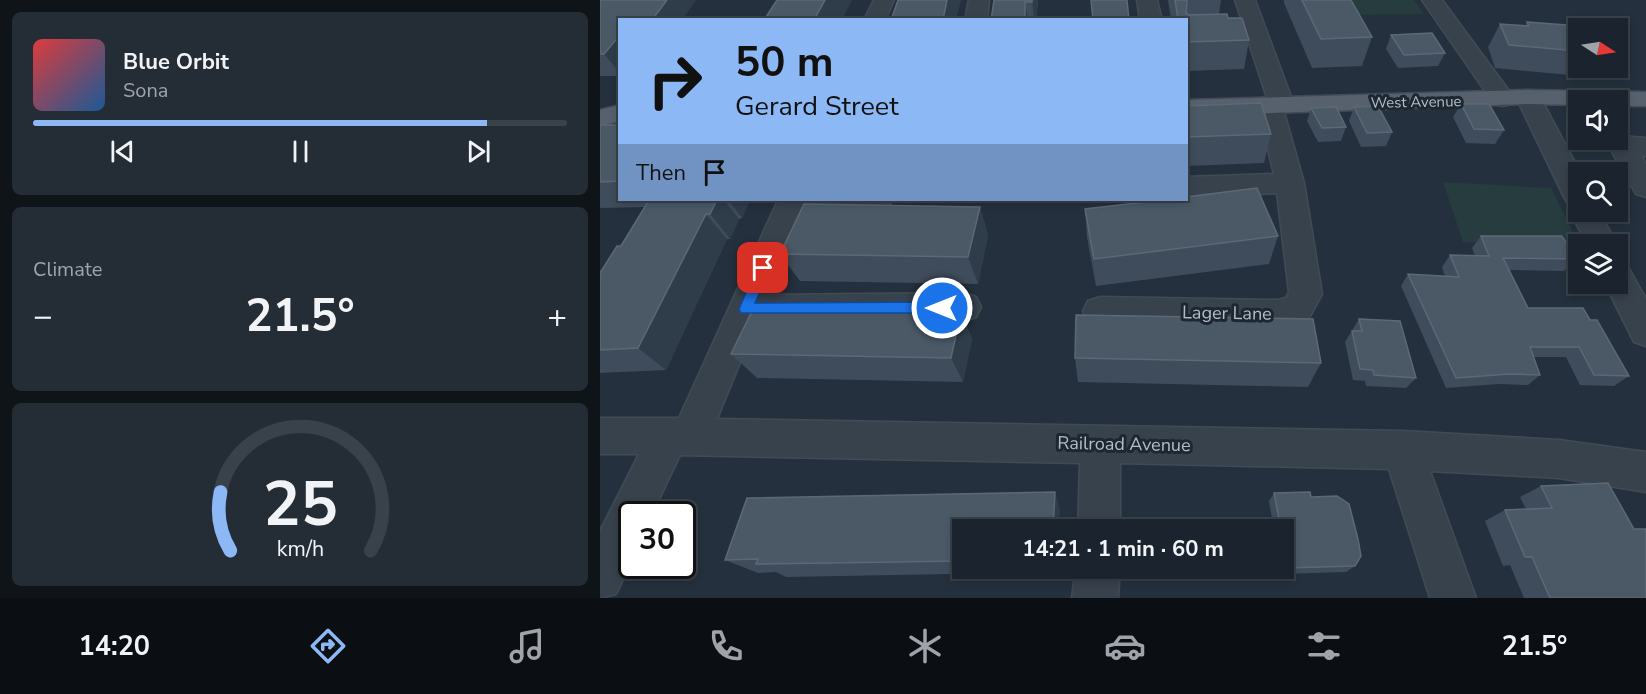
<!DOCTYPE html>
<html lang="en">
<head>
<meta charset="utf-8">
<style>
  :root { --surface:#1b242e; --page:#242c36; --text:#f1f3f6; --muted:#a0a4aa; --line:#39414a; --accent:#8cb8f5 }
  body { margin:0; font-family:"Nunito Sans",sans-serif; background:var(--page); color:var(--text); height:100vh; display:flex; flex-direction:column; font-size:22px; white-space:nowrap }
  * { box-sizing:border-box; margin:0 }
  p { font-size:20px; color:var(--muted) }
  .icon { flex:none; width:33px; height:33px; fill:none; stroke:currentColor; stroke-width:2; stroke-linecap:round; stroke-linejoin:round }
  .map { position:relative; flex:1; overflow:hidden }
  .drawer { display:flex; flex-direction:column; gap:12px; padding:12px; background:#0f1419; width:600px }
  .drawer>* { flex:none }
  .guide { position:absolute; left:18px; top:18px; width:570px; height:183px; border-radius:0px; box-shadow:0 3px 9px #0003,0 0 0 2px var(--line); background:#8cb8f5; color:#111; overflow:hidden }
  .needle { width:39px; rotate:102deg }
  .buttons { position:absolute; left:968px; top:18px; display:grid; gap:12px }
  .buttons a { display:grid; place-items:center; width:60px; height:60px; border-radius:0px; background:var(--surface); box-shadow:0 3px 9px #0003,0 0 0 2px var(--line); font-size:30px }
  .speed { position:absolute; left:18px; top:501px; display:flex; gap:12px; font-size:30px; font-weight:700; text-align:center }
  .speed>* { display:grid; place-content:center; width:78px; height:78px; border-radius:50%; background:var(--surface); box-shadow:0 3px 9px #0003,0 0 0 2px var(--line); line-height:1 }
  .speed .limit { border:3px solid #111; border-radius:9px; background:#fff; color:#111 }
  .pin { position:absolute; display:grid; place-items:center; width:51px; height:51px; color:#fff; margin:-26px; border-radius:12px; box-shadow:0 3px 9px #0006 }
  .me { position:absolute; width:66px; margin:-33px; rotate:270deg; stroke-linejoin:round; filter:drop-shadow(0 0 4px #0008) }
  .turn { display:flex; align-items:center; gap:21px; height:126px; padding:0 18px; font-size:27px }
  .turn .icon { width:78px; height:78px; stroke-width:2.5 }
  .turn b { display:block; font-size:42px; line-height:51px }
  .then { display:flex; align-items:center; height:57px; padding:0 18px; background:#0003; gap:12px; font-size:22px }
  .big { font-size:45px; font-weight:700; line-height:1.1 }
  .drawer .widget { flex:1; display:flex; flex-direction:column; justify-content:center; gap:9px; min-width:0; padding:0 21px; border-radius:9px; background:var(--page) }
  .drawer .dial { align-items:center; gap:0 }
  .dial svg { height:156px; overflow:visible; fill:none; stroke:var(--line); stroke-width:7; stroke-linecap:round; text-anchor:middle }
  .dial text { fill:var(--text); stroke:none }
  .song { display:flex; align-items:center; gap:18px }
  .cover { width:72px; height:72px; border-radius:9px; background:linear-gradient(135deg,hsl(0 70% 55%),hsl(210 70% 35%)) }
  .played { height:6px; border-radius:3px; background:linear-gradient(90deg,var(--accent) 85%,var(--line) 85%) }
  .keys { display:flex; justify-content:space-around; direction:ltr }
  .heat { display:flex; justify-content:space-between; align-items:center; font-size:33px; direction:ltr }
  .trip { position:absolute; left:352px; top:519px; width:342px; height:60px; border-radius:0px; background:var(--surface); box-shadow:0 3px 9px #0003,0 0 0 2px var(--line); font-weight:700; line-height:60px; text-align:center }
  .menu { display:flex; height:96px; justify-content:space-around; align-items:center; background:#0b0e12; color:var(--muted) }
  .menu .icon { width:42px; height:42px }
  .menu .on { color:var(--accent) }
  .menu b { font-size:27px; color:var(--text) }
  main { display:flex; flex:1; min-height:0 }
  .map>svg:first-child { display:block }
  .green { fill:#263c3e }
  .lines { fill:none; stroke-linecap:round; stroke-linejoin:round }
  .minor-casing { stroke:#414b56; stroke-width:3 }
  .major-casing { stroke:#414b56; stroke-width:3 }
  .minor { fill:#38424d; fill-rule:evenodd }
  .major { fill:#56616d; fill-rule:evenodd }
  .wall { fill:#3f4c5b }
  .shaded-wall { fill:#2f3c4a }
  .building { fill:#4b5967; stroke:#5c6876; stroke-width:1.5 }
  .route { fill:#1a73e8; stroke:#114b97; stroke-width:1.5 }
  .labels { text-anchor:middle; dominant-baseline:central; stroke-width:6; stroke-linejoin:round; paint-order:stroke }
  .far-street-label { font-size:15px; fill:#b4bdc8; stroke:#1d2732 }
  .street-label { font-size:18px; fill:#b4bdc8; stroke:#1d2732 }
</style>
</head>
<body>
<main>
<section class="drawer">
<div class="widget">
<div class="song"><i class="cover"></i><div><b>Blue Orbit</b><p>Sona</p></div></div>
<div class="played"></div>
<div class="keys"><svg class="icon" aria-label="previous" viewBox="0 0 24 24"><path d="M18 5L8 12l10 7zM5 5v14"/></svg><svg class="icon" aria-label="pause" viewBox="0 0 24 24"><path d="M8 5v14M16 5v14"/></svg><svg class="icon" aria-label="next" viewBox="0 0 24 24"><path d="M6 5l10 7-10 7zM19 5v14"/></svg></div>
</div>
<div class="widget"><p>Climate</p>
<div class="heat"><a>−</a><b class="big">21.5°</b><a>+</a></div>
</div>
<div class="widget dial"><svg viewBox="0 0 100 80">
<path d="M14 69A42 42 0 1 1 86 69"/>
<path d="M14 69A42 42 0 0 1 9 39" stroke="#8cb8f5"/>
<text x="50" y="56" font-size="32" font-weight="700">25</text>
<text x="50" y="72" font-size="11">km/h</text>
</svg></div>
</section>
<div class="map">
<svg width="1046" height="598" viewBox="0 0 1046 598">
  <rect width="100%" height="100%" fill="#24303d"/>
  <g class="green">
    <path d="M744 0H814L824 14 753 15Z"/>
    <path d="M843 182 951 188 979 244 978 249 863 242Z"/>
  </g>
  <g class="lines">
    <defs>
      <g id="minor">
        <path d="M274 0H294L285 20H264Z"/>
        <path d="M369 0H389L387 20H365Z"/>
        <path d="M537 0H557L562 20H540Z"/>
        <path d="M635 0H655L694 105 691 110 684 112 704 183 722 294 709 318 678 328 500 325 488 321 483 311 488 301 500 297 678 300 686 298 689 292 677 193 586 197V177L674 174 657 105 660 100 667 98Z"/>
        <path d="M822 0H842L915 99 912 104 903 106 894 104Z"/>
        <path d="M928 90 937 92 940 97 980 172 978 212H999L1017 244V245L987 244 970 212 974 206 968 204 964 197 916 97 919 92Z"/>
        <path d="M1021 136 1046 138V156L1041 155 1046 164V197L1036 194 1008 145 1011 140Z"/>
        <path d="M178 200H292L288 207 278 210 201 213 168 295 364 293 376 297 381 307 376 317 364 321 156 323 117 419 803 431 959 440 1046 452V492L959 478 830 471 876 598H830L789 469 520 463V530H478L480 463 80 455 52 514H32V560L16 594 0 598V531L39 454H0V418H79Z"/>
        <path d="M1017 263 1028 267 1046 299V346L1034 342 1005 284H1017Z"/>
        <path d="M476 568H520L518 598H472Z"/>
      </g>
      <g id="major">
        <path d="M928 90 1046 92V106H1017V100H978V105L928 104 586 116V100Z"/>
        <path d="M20 105V121L0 126V110Z"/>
      </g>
    </defs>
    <use href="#minor" class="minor-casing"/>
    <use href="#major" class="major-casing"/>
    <use href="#minor" class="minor"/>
    <use href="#major" class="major"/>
  </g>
  <g class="wall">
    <path d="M0 0 20 20V76H0Z"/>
    <path d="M394 0H438L436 20H391Z"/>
    <path d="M568 0H621L619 14 628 18 649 40 644 69 586 71V20H571Z"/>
    <path d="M684 0H751L772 37 762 66 712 68 684 3Z"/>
    <path d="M927 22 978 28V68H986L980 76 895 68 888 47 900 24 925 26Z"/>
    <path d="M791 35 845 53 838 66 798 68 786 49Z"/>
    <path d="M861 104 904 130 895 144 866 143 853 117Z"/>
    <path d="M586 106 671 134 664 163 586 166Z"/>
    <path d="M754 107 792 132 786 146 761 147 749 121Z"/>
    <path d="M711 108 746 127 741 141 718 142 707 121Z"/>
    <path d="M0 125H20V200H150L142 218 139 219 130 239H127L66 370 0 373V273L21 246 45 207 0 208Z"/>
    <path d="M380 207 388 235 378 284 200 281 180 254Z"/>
    <path d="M485 209 678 236 669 264 496 286 487 237Z"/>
    <path d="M881 236 976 259 964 271 909 270 928 308 990 320 1029 376 1014 386 980 385 966 357H934L940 375 928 385 899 384 846 388 801 286 808 274 845 276 842 267 850 255 875 256 872 248Z"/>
    <path d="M361 313 372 339 363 382 157 378 131 354Z"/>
    <path d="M759 319 816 378 806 388 766 386 765 381 753 380 745 342Z"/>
    <path d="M475 358 721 363 708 387 478 382Z"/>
    <path d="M941 486 1046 598H924L910 565 903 566 885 521 905 510 926 509 920 497Z"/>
    <path d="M674 493 711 497 755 566 746 572 680 574 679 568H684V530H644V527L649 519H672L669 501Z"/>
    <path d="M460 509 363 530V568H458L457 572 186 577 176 572 158 573 125 560Z"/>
  </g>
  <g class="shaded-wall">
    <path d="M67 0H96L82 20H52Z"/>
    <path d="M225 0H252L242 20H214Z"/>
    <path d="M347 0H361L356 20H343Z"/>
    <path d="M432 0H438L436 20H434Z"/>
    <path d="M425 2 428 20H425Z"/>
    <path d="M20 35V73L4 54Z"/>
    <path d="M117 200H124L139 219 130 239 110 214Z"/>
    <path d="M128 200H150L142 218Z"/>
    <path d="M380 207 388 235 378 284 368 257Z"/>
    <path d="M106 214 127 239 66 370 38 348Z"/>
    <path d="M361 313 372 339 363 382 351 358Z"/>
    <path d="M455 492 460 509 459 530H453Z"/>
  </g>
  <g class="building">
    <path d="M0 0H67L52 20H20V35L4 54H0Z"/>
    <path d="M177 0H225L214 20H164Z"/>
    <path d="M298 0H347L343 20H291Z"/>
    <path d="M394 0H432V2H425V20H391Z"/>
    <path d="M491 0H527L529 20H493Z"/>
    <path d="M575 0H587L586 13 589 15 627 14 628 18H642L649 40 586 42V20H578Z"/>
    <path d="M702 0H751L772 37 721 39Z"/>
    <path d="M927 22 980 26 981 28H978V51L909 45 900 24 929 26Z"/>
    <path d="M832 33 845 53 804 55 791 35Z"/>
    <path d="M661 103 671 134 586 137V106Z"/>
    <path d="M861 104H889L904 130 874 129Z"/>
    <path d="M778 106 792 132 767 133 754 107Z"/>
    <path d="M736 107 746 127 722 128 711 108Z"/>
    <path d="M0 125H20V181L0 182Z"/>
    <path d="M657 188 678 236 494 259 485 209 563 200H586V197Z"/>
    <path d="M49 200H117L110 214H106L38 348 0 350V273L17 246H21Z"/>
    <path d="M204 204 380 207 368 257 180 254Z"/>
    <path d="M881 236H962L976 259 903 258 928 308H983L990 320H997L1029 376 994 375 979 347H930L940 375 910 374 856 378 808 274 859 277 850 255 889 256Z"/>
    <path d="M153 309 361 313 351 358 131 354Z"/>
    <path d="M476 315 713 319 721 363 475 358Z"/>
    <path d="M759 319 800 321 816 378 774 375 773 370 760 369 752 331H762Z"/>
    <path d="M1008 483 1034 529H1046V598H950L932 557H925L905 510 952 508 941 486Z"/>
    <path d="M455 492 453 530H363V561L156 564 158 559 125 560 147 498Z"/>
    <path d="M710 492 711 497 737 496 749 504 758 539 761 556 755 566 686 568 684 554V530H650L649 519H679L674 493Z"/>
  </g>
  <path class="route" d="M163 263 170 268 155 303 342 302 347 304 349 308 347 311 342 313H141L139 309 158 265Z"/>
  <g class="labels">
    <g class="far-street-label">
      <text transform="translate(816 102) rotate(-1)">West Avenue</text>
    </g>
    <g class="street-label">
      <text transform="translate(627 313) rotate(1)">Lager Lane</text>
      <text transform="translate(524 444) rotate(1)">Railroad Avenue</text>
    </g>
  </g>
</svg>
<div class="buttons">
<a><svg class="needle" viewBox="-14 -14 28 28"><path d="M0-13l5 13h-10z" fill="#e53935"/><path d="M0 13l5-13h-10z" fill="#a0a4aa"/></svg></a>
<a><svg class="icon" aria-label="sound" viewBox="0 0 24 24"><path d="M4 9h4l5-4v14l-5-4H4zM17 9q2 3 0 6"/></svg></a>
<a><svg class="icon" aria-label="search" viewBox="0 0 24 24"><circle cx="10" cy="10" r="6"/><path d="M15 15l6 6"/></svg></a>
<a><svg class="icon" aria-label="layers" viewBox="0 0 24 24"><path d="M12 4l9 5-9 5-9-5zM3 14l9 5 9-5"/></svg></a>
</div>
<div class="speed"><div class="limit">30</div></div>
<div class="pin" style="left:163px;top:268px;background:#d93025"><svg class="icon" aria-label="arrive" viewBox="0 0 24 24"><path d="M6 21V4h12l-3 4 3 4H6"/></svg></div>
<svg class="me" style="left:342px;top:308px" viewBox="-20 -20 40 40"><circle r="17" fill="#1a73e8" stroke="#fff" stroke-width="3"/><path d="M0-11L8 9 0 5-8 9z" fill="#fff"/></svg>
<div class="trip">14:21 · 1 min · 60 m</div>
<div class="guide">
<div class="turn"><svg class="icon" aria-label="right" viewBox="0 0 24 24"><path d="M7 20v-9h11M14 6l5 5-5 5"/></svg><div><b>50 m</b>Gerard Street</div></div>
<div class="then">Then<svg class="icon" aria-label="arrive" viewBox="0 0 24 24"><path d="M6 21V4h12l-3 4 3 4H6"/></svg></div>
</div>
</div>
</main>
<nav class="menu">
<b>14:20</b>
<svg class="icon on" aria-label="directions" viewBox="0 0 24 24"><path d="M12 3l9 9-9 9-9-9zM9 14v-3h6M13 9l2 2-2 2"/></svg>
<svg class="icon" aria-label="music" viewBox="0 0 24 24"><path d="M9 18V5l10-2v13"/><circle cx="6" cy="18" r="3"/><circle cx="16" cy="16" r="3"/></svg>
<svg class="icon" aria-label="phone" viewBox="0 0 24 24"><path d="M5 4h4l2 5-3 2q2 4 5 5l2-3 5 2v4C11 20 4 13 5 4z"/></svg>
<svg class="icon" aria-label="climate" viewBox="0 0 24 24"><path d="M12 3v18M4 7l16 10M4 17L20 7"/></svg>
<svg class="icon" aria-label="car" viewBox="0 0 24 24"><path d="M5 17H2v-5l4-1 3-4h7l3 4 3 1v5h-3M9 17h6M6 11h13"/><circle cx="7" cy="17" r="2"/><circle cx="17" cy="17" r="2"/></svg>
<svg class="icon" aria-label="filters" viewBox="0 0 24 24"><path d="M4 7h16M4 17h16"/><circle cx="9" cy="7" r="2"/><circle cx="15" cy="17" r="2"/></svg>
<b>21.5°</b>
</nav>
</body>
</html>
